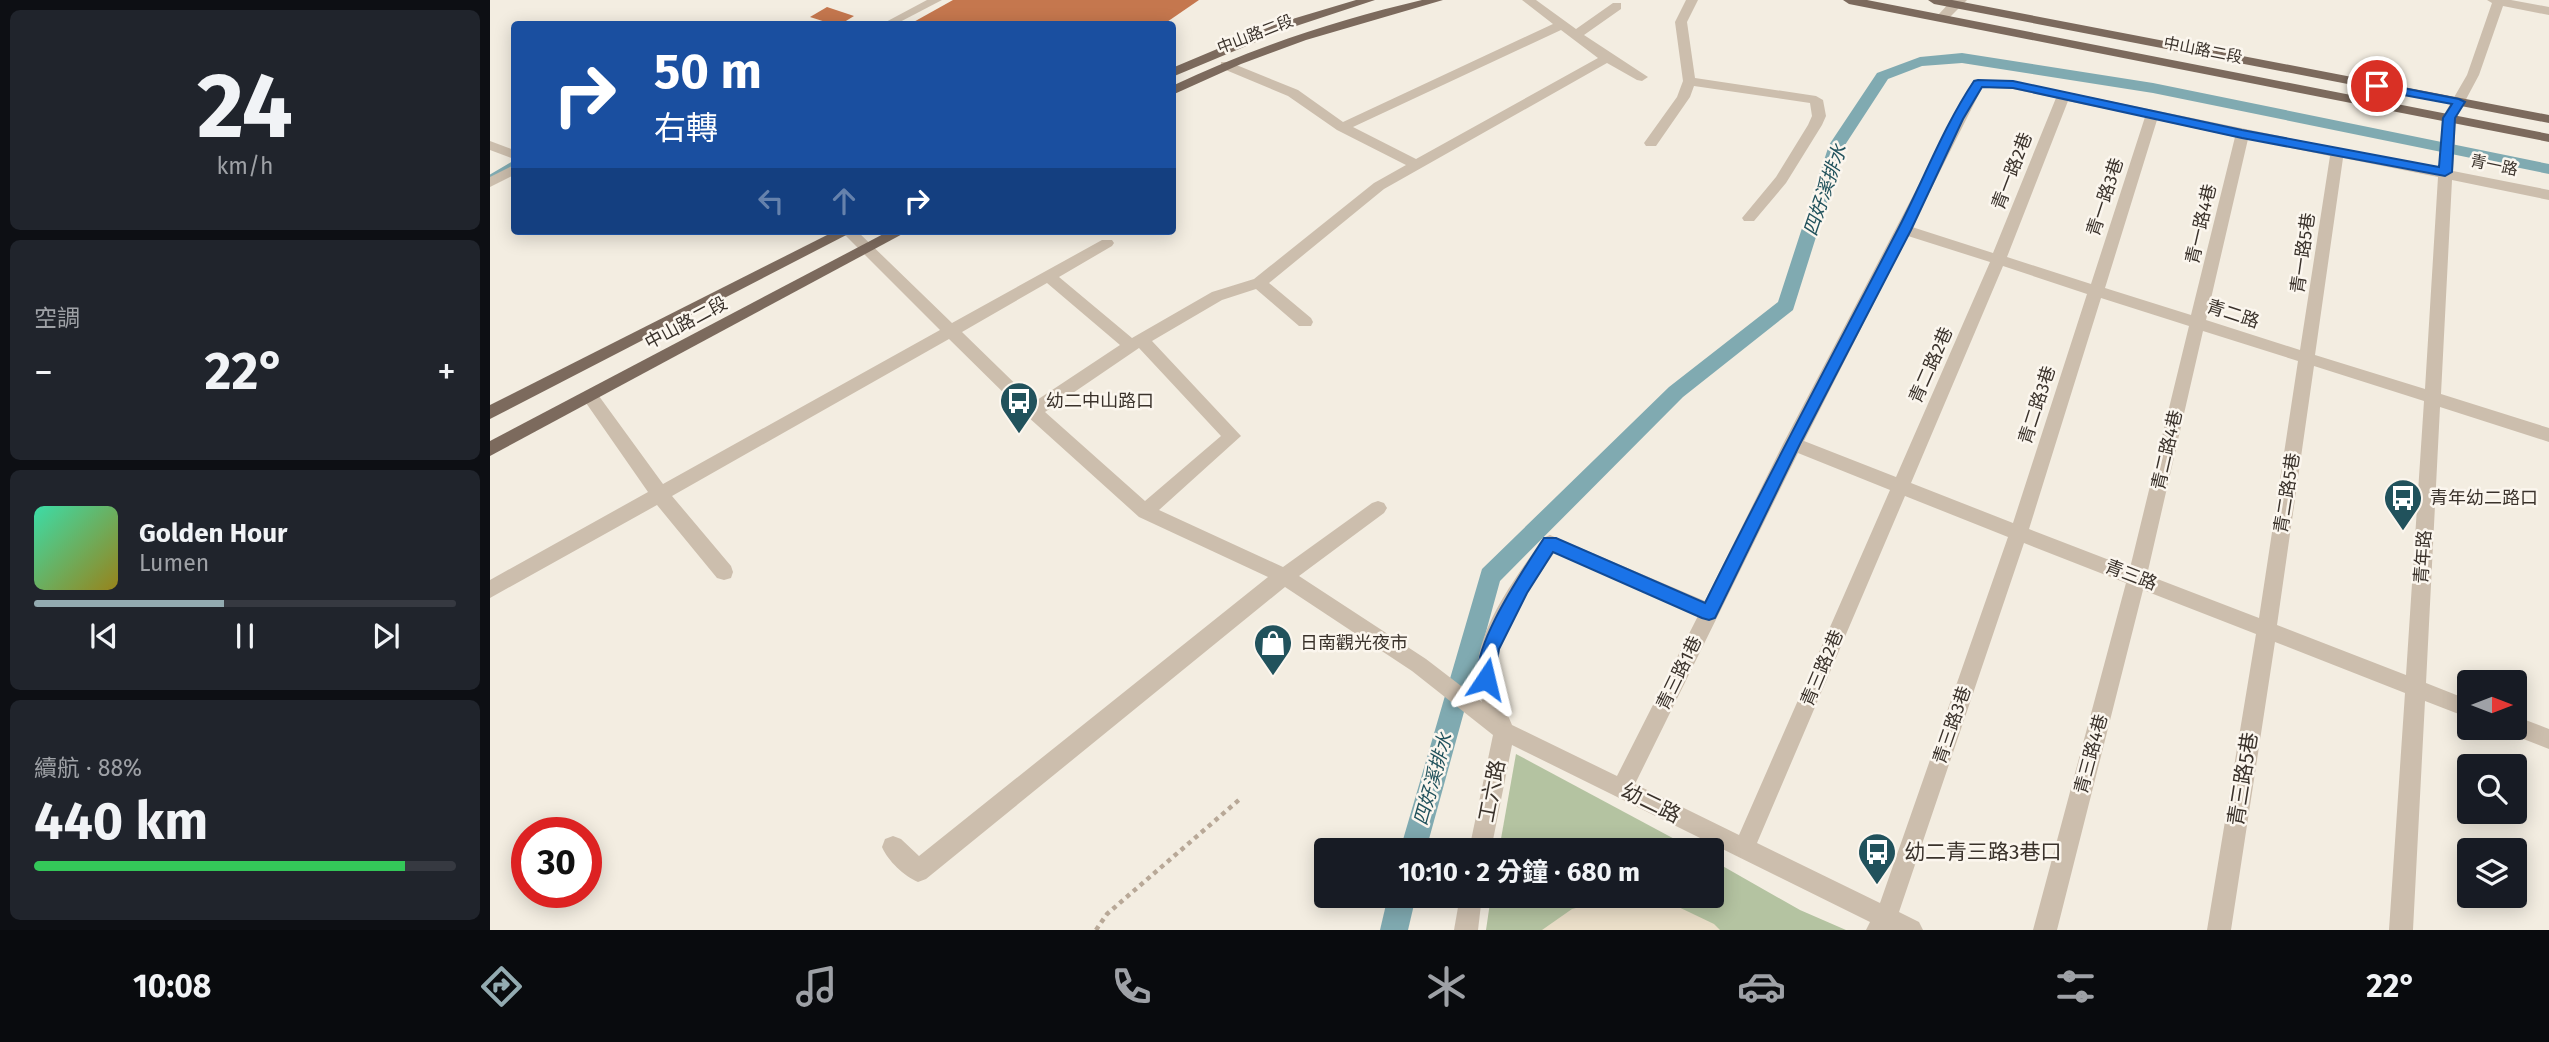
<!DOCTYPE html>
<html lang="zh-TW">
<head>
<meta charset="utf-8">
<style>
  :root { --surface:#171b24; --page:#20242c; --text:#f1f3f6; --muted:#9ea1a6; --line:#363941; --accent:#93abb1 }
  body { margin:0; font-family:"Fira Sans","Noto Sans TC",sans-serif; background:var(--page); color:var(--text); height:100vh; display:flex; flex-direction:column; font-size:26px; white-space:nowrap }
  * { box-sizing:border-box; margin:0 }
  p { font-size:23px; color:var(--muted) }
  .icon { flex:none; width:38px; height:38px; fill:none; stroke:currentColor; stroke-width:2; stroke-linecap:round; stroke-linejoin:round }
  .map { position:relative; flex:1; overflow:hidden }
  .drawer { display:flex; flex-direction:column; gap:10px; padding:10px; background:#0d0f14; width:490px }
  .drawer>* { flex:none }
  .hud { position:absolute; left:21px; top:21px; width:665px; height:214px; border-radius:7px; box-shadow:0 4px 18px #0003; background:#1a4fa0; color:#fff; overflow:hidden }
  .needle { width:46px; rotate:90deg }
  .fabs { position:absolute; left:1967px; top:670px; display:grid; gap:14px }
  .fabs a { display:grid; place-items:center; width:70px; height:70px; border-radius:7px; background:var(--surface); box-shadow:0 4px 18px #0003; font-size:35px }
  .speed { position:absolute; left:21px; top:817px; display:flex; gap:14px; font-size:35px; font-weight:700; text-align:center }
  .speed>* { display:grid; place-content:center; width:91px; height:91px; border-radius:50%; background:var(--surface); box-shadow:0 4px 18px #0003; line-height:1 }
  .speed .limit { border:10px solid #d22; background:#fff; color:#111 }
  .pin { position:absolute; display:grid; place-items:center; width:60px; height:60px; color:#fff; margin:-30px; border:4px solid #fff; border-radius:50%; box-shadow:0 2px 7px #0007 }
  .me { position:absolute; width:77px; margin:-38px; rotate:10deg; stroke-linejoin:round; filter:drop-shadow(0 0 5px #0008) }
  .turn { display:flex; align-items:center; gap:24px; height:147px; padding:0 28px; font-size:32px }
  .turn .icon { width:91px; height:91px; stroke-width:2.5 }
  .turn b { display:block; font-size:49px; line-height:60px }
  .lanes { display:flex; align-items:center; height:66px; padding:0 28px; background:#0003; justify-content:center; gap:35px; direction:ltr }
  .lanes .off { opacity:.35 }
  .big { font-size:52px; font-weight:700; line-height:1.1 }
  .drawer .tile { flex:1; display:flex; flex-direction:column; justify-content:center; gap:10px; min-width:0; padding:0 24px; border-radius:10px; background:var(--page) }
  .drawer .dial { align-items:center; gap:0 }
  .dial b { font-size:91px; line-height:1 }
  .song { display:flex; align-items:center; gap:21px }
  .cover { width:84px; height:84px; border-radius:10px; background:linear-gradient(135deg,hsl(160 70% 55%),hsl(50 70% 35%)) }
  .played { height:7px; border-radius:4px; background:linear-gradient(90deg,var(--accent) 45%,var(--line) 45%) }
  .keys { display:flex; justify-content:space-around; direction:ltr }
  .heat { display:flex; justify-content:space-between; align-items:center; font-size:38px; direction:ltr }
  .charge { height:10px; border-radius:5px; background:linear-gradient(90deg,#34c759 88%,var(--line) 0) }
  .trip { position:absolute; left:824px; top:838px; width:410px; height:70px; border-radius:7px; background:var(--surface); box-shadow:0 4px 18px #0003; font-weight:700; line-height:70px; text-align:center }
  .menu { display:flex; height:112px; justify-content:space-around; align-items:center; background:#090b0e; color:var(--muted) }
  .menu .icon { width:49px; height:49px }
  .menu .on { color:var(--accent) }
  .menu b { font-size:32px; color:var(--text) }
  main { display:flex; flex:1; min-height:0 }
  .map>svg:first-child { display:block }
  .green { fill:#b4c3a1 }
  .plaza { fill:#ebdfc9 }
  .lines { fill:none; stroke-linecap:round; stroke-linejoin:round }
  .stream { stroke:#80aab1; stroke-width:4.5 }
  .canal { fill:#80aab1; fill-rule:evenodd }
  .building { fill:#c5774e }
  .path { stroke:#b8a897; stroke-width:4.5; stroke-dasharray:4.5 4.5; stroke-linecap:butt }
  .minor { fill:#ccbead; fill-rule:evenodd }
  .major { fill:#7c6a5d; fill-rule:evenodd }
  .route { fill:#1a73e8; stroke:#114b97; stroke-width:2 }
  .labels { text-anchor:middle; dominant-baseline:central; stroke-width:5; stroke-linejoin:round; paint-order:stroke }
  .far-street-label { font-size:16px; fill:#3a322b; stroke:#fbf6ee }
  .street-label { font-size:18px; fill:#3a322b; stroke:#fbf6ee }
  .poi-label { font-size:18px; fill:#3a322b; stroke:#fbf6ee; text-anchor:start }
  .water-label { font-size:19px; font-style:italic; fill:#21525c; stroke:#fbf6ee }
  .near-street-label { font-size:21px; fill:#3a322b; stroke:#fbf6ee }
  .near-poi-label { font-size:21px; fill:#3a322b; stroke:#fbf6ee; text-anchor:start }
</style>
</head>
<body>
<main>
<section class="drawer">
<div class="tile dial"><b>24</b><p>km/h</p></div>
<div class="tile"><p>空調</p>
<div class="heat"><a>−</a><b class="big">22°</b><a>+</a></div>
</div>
<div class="tile">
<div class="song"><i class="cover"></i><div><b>Golden Hour</b><p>Lumen</p></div></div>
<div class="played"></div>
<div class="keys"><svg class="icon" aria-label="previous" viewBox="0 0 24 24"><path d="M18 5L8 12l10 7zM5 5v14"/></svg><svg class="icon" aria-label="pause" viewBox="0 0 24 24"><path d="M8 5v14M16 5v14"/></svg><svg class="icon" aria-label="next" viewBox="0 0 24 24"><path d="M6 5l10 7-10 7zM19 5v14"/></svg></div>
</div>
<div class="tile"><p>續航 · 88%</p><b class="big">440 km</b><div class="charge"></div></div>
</section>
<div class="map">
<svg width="2059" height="930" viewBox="0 0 2059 930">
  <rect width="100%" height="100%" fill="#f3ede1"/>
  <g class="green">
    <path d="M1026 754 1205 850H1009Z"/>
    <path d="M1222 860 1310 910 1356 930H996L1001 896H1222Z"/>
  </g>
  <path class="plaza" d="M1129 897 1178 902 1224 924 1230 930H1052L1082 909Z"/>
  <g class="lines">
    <path class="stream" d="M0 177 24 163"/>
    <g class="canal">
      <path d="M1472 53 1663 83 2059 164V174L1663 93 1472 63 1432 66 1398 79 1355 145 1303 310 1193 397 1010 581 936 850H910L992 569 1179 387 1288 302 1339 145 1387 73 1430 57Z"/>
      <path d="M898 896H926L918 930H890Z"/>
    </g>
  </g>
  <g class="building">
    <path d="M463 0H709L674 24H420Z"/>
    <path d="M337 7 364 16 351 24H342L320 17Z"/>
  </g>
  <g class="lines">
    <path class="path" d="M606 930 617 914 750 799"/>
    <g class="minor">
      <path d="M437 0H452L406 24H392Z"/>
      <path d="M1032 0H1046L1086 29 1123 3H1131V9L1094 35 1158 77 1152 81 1147 80 1117 63 894 189 779 283 821 318 823 322 821 326H809L766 289 732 300 662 341 751 436 669 510 793 567 882 503 888 501 894 503 897 508 894 513 809 576 936 659 992 702C971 645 1023 583 1053 538L1060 535 1067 538 1215 601 1293 444 1483 81H1523L1949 169 1952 118 1977 75 2002 3 1997 0H2021L2059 7V15L2013 6 1989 75 1966 118 1963 171 2059 190V200L1962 180 1951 394 2059 428V442L1950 407 1936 683 1979 700V718L1935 701 1923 930H1899L1915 693 1785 642 1741 930H1717L1766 634 1653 590 1567 930H1543L1636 583 1534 543 1409 912 1429 922 1433 930H1376L1380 922 1022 745 1001 850H979L1003 735 922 671 795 587 436 879 428 882C414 876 398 861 392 847L395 839 403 836 411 839 429 856 778 577 649 517 537 416 459 339 182 496 241 566 243 572 241 578 234 580 227 578 167 505 0 598V580L158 492 94 400 92 396 94 392H106L173 484 450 330 351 231H367L462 323 612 240H622L624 243 622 246 569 277 642 338 722 292 764 279 884 183 916 165 847 130 798 96 731 68V62H739L808 90 853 122 1063 24ZM1071 30 1108 58 926 159 863 127ZM1492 88 1523 89 1566 98 1503 253 1422 227ZM1578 101 1655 117 1601 284 1517 257ZM1667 120 1745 137 1701 315 1615 288ZM1758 139 1840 156 1810 350 1716 320ZM1853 158 1948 177 1935 389 1825 355ZM1418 236 1500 262 1406 477 1314 441ZM1513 266 1597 294 1523 523 1421 483ZM557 283 630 345 544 402 472 332ZM1611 298 1699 326 1640 568 1539 529ZM1713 331 1808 361 1769 618 1657 575ZM649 348 731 436 655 501 555 412ZM1824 366 1934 401 1916 675 1787 625ZM1308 453 1400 490 1249 835 1145 784ZM1415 496 1518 537 1390 903 1267 843ZM1064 553 1208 616 1127 776 1022 725C1016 710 1007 694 1006 677 1005 633 1041 588 1064 553Z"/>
      <path d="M1196 0H1208L1197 22 1205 78 1326 96 1333 100 1336 116 1332 125 1296 183 1264 221H1254L1252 218 1286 177 1318 125 1322 116 1320 103 1204 86 1200 97 1166 146H1156L1154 143 1187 97 1193 81 1185 22Z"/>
      <path d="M1462 0H1477L1456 21H1448V15Z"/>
      <path d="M0 141 24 150V159L0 150Z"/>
      <path d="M24 165V175L0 187V177Z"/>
      <path d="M2025 716 2059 729V749L2018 733 2016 728H2025Z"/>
      <path d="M970 896H992L988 930H964Z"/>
    </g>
    <g class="major">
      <path d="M866 0H885L797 29 682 77V68L789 23Z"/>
      <path d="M932 0H953L816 40 751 64 682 95V86C762 48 846 20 932 0Z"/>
      <path d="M1353 0H1377L2059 134V142L1359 4Z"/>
      <path d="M1438 0H1462L2059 115V123L1444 4Z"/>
      <path d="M345 231H364L0 419V405Z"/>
      <path d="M399 231H418L0 456V441Z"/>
    </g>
  </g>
  <path class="route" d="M1488 80 1523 81 1752 130 1949 167 1953 118 1962 104 1887 90 1881 86 1887 83 1969 99 1975 102 1965 118 1962 172 1955 176 1752 138 1523 88 1492 87 1473 119 1421 230 1310 444 1225 618 1219 620 1212 618 1063 552 1037 593 1009 649 1003 685 996 687 990 685C975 654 1036 566 1054 538H1066L1215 603C1277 478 1342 356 1406 233 1433 182 1452 129 1484 81Z"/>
  <defs>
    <symbol id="bus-pin" viewBox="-11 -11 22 30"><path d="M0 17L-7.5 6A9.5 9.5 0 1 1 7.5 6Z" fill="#21525c" stroke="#fbf6ee"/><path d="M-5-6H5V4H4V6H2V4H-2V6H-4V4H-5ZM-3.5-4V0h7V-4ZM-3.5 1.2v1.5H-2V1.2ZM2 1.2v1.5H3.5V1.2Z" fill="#fff"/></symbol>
    <symbol id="shop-pin" viewBox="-11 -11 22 30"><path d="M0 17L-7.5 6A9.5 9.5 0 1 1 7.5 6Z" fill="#21525c" stroke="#fbf6ee"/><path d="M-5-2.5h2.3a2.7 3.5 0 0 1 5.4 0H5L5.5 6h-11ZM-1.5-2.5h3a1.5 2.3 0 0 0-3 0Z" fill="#fff"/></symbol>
  </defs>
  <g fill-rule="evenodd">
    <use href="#bus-pin" x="507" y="379" width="44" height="60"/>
    <use href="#bus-pin" x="1891" y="476" width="44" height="60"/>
    <use href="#shop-pin" x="761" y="621" width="44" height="60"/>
    <use href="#bus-pin" x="1365" y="830" width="44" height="60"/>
  </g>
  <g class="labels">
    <g class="far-street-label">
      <text transform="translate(765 34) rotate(-21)">中山路二段</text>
      <text transform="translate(1713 50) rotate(11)">中山路二段</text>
      <text transform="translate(2004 165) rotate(12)">青一路</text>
    </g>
    <g class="street-label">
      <text transform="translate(1522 171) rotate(-69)">青一路2巷</text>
      <text transform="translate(1615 197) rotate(-72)">青一路3巷</text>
      <text transform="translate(1711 224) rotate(-77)">青一路4巷</text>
      <text transform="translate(1813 253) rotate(-82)">青一路5巷</text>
      <text transform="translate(1743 314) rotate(18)">青二路</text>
      <text transform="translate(196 323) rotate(-28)">中山路二段</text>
      <text transform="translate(1441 365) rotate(-66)">青二路2巷</text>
      <text transform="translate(1547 405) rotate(-72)">青二路3巷</text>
      <text transform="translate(1677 450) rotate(-77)">青二路4巷</text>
      <text transform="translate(1797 493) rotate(-81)">青二路5巷</text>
      <text transform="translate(1933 557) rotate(-86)">青年路</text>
      <text transform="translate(1641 575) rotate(21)">青三路</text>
      <text transform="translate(1332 668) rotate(-67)">青三路2巷</text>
      <text transform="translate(1189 673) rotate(-64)">青三路1巷</text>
      <text transform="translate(1462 725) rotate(-71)">青三路3巷</text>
      <text transform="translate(1601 754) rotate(-75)">青三路4巷</text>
    </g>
    <g class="poi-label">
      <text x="556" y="401">幼二中山路口</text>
      <text x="1940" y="498">青年幼二路口</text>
      <text x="810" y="643">日南觀光夜市</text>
    </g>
    <g class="water-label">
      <text transform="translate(1335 190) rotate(-71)">四好溪排水</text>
      <text transform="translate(943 779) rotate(-74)">四好溪排水</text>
    </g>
    <g class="near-street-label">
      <text transform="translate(1753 779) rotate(-81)">青三路5巷</text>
      <text transform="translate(1002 791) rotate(-79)">工六路</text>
      <text transform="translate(1161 803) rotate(26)">幼二路</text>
    </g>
    <g class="near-poi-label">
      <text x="1414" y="852">幼二青三路3巷口</text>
    </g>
  </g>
</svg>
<div class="fabs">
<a><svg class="needle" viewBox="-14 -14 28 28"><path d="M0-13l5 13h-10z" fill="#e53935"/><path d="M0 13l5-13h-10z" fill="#9ea1a6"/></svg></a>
<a><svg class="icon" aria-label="search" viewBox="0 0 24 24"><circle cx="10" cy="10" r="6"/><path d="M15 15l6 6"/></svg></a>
<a><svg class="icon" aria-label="layers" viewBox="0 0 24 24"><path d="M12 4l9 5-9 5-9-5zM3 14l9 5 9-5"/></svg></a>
</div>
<div class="speed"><div class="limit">30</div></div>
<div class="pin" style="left:1887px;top:86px;background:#d93025"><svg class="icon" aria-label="arrive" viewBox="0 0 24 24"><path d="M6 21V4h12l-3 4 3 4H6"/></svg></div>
<svg class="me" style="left:996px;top:679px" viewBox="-20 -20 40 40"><path d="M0-17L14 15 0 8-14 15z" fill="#1a73e8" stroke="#fff" stroke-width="4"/></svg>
<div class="trip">10:10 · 2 分鐘 · 680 m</div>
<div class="hud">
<div class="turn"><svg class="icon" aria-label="right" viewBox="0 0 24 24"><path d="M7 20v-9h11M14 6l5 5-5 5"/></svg><div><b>50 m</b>右轉</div></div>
<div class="lanes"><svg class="icon off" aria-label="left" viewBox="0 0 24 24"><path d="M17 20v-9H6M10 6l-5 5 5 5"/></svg><svg class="icon off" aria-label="ahead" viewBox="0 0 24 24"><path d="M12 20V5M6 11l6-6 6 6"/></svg><svg class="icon" aria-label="right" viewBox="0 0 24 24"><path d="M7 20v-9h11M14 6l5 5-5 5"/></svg></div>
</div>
</div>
</main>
<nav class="menu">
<b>10:08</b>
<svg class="icon on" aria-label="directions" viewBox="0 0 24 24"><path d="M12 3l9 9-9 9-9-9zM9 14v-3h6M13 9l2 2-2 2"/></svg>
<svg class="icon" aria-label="music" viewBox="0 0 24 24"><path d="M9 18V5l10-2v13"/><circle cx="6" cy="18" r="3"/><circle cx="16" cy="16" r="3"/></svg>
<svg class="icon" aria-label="phone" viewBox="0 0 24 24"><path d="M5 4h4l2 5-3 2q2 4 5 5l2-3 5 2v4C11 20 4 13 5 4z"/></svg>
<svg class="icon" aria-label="climate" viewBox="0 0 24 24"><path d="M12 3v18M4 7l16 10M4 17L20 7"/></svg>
<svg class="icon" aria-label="car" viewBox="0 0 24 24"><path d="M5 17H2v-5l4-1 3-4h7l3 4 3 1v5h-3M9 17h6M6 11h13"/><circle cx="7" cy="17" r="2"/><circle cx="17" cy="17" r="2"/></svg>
<svg class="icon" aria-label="filters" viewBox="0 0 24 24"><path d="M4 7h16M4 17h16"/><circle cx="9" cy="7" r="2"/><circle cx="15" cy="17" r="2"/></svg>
<b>22°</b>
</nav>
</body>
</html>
